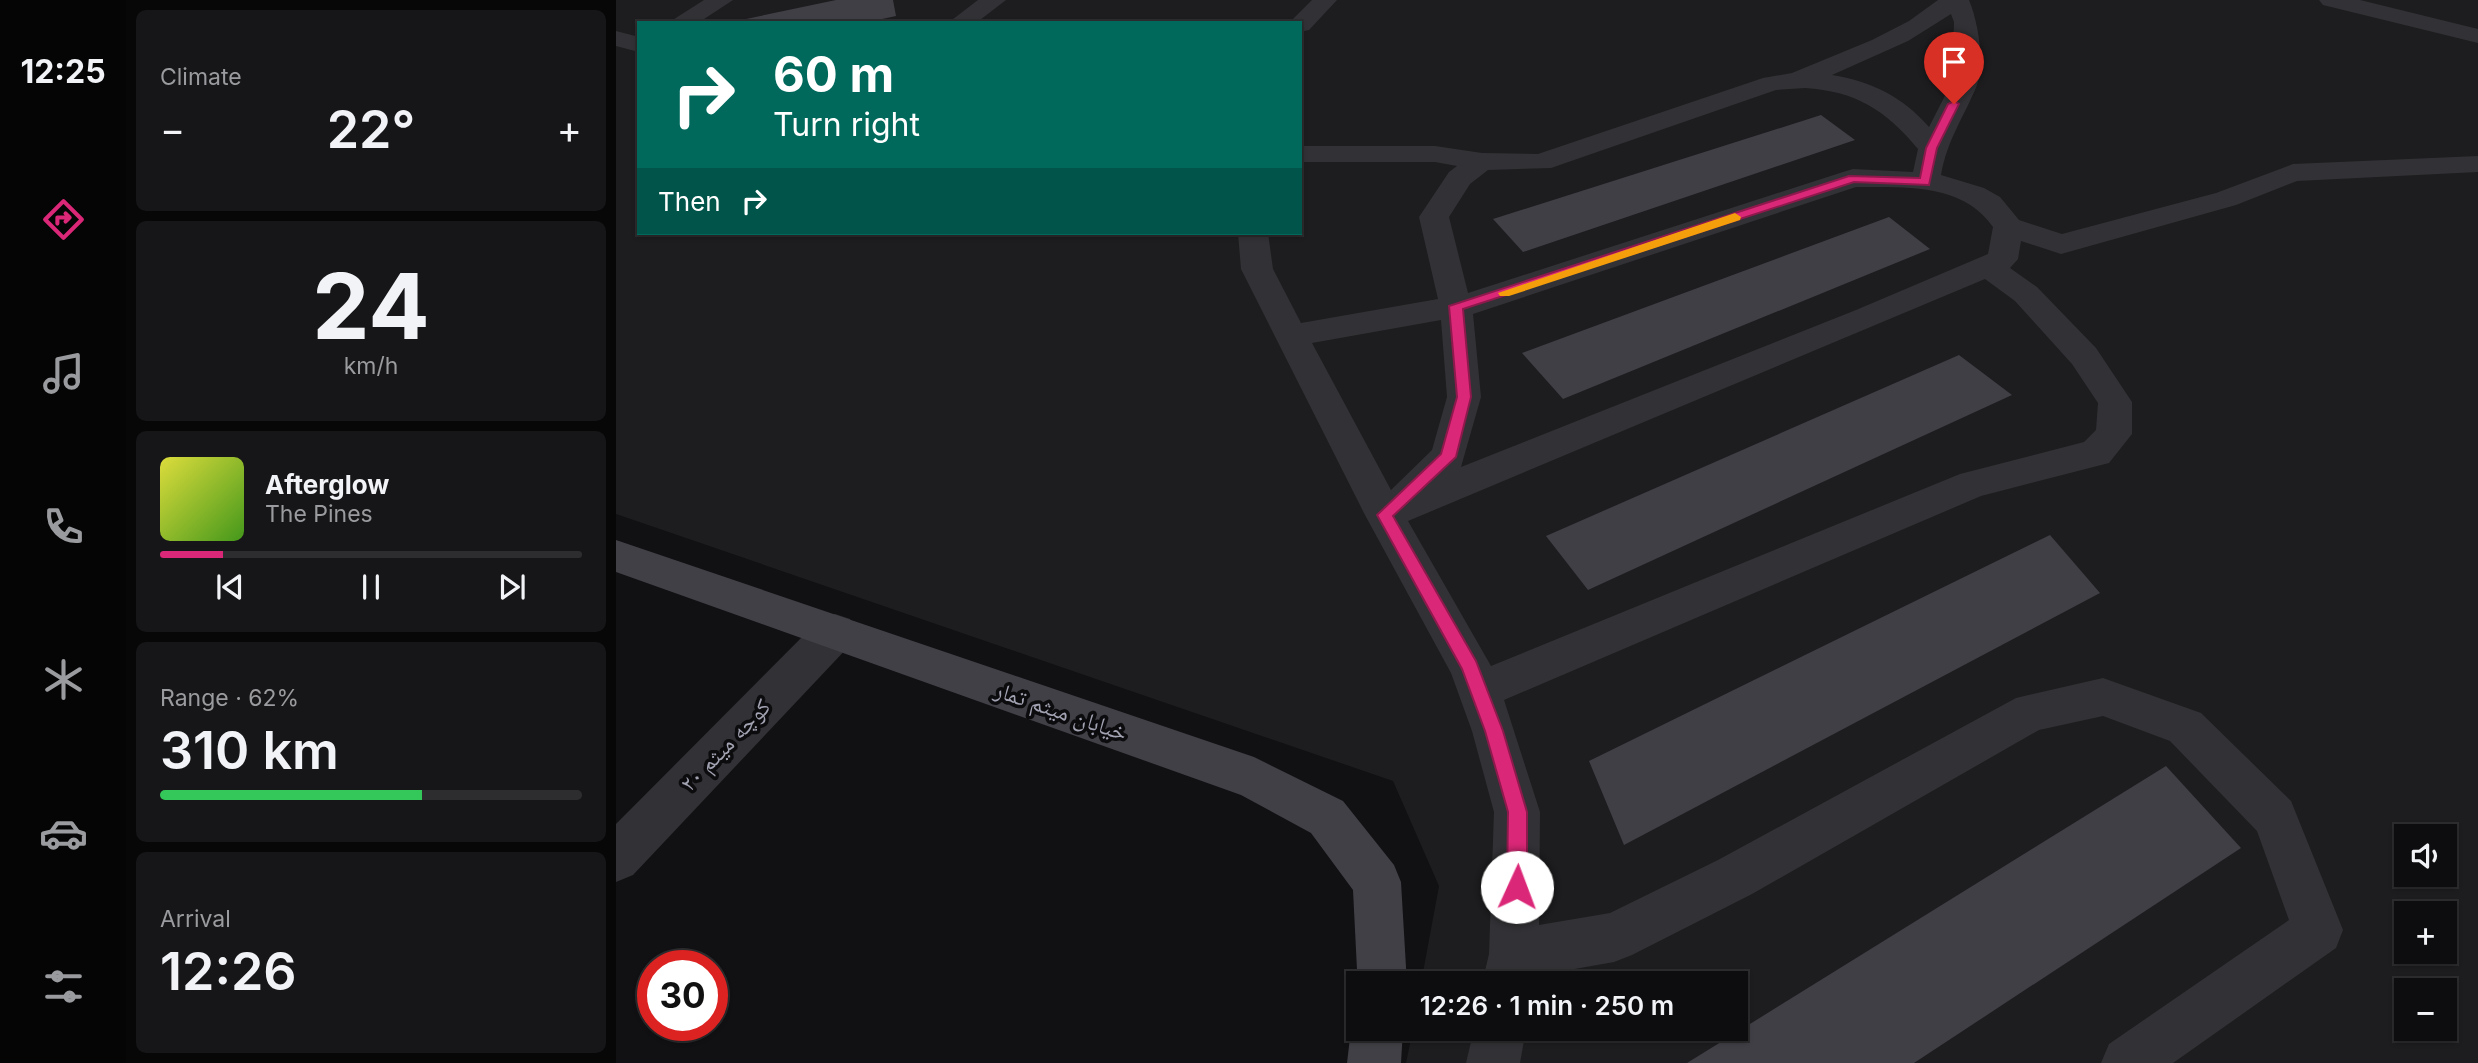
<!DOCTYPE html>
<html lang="en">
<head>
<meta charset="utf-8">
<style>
  :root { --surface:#0d0c0e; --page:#161517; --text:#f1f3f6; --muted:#9a9b9e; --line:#2d2c2e; --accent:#db2777 }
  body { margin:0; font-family:Inter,"Noto Naskh Arabic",sans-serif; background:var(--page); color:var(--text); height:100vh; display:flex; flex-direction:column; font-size:26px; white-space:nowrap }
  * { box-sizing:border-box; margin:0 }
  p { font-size:23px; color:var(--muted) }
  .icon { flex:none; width:38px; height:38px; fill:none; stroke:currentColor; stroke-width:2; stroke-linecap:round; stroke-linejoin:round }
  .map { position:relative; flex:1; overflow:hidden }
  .sheet { display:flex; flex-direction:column; gap:10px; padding:10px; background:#070708; width:490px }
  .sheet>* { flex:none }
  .top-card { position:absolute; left:21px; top:21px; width:665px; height:214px; border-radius:0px; box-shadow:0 2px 5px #0004,0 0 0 2px var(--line); background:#00695c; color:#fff; overflow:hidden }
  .buttons { position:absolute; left:1778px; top:824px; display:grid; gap:14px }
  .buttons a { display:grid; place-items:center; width:63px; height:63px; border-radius:0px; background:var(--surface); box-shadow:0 2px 5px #0004,0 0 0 2px var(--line); font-size:35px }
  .speed { position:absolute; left:21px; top:950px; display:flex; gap:14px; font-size:35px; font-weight:700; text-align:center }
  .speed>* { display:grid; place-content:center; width:91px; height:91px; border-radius:50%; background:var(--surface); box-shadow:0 2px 5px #0004,0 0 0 2px var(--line); line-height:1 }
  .speed .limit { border:10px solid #d22; background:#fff; color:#111 }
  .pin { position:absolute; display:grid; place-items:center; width:60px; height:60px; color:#fff; margin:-72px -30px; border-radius:50% 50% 50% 0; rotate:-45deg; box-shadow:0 0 7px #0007 }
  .pin .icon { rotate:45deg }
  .me { position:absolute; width:77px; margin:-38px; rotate:2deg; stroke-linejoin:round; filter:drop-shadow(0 0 5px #0008) }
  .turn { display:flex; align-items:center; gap:24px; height:147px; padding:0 21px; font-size:32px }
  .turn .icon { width:91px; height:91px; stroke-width:2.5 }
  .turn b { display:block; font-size:49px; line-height:60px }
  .then { display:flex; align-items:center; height:66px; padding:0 21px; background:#0003; gap:14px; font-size:26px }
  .big { font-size:52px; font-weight:600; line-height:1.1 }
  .sheet .card { flex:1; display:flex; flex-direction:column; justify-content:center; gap:10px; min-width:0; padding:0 24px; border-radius:10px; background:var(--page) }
  .sheet .dial { align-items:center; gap:0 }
  .dial b { font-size:91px; line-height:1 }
  .song { display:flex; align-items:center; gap:21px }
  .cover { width:84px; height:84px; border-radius:10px; background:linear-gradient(135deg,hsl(60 70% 55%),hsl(100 70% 35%)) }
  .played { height:7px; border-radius:4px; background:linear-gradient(90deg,var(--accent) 15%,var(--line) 15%) }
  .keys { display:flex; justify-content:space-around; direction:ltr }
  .heat { display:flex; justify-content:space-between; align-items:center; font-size:38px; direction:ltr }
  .charge { height:10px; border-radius:5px; background:linear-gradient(90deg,#34c759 62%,var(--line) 0) }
  .trip { position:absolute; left:730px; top:971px; width:402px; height:70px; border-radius:0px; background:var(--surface); box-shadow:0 2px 5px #0004,0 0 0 2px var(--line); font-weight:600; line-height:70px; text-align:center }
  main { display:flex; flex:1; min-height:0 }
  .tabs { display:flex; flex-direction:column; width:126px; justify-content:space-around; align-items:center; background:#050506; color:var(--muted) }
  .tabs .icon { width:49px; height:49px }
  .tabs .active { color:var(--accent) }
  .tabs b { font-size:32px; color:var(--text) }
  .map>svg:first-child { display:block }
  .built { fill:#1d1c1e; fill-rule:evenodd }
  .building { fill:#403f45 }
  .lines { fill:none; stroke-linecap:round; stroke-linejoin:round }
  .street { fill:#323236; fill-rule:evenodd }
  .secondary { fill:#404046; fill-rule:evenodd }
  .route { fill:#db2777; stroke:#8e194d; stroke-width:2 }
  .slow { fill:#f59e0b }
  .labels { text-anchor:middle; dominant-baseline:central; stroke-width:7; stroke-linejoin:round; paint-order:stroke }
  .street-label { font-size:23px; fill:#a2a3b2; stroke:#0c0b0d }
</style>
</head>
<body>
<main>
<nav class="tabs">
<b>12:25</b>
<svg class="icon active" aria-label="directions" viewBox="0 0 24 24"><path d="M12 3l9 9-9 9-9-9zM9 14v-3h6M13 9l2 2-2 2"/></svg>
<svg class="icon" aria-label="music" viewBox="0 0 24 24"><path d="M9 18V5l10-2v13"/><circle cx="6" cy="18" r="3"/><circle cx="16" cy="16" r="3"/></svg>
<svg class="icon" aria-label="phone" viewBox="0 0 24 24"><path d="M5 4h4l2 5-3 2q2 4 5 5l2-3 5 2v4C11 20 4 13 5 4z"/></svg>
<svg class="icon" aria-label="climate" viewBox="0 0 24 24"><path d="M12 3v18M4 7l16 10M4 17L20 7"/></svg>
<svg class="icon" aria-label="car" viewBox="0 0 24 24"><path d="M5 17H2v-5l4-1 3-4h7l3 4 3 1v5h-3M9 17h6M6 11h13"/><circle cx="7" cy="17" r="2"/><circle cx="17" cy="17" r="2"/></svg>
<svg class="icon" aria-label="filters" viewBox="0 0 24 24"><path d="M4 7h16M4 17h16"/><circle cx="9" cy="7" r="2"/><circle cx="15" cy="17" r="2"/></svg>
</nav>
<section class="sheet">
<div class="card"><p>Climate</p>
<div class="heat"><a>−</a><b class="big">22°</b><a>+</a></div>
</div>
<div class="card dial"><b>24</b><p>km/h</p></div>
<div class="card">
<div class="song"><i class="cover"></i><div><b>Afterglow</b><p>The Pines</p></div></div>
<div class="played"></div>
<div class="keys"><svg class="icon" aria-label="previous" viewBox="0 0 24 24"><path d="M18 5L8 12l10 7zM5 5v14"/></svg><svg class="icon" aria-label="pause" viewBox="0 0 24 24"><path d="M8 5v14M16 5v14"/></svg><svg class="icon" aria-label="next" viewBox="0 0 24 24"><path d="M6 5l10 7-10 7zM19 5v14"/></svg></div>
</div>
<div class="card"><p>Range · 62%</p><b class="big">310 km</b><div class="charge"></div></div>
<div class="card"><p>Arrival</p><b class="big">12:26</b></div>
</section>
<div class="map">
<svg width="1862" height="1063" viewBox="0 0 1862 1063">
  <rect width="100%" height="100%" fill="#111012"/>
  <path class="built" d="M0 0H1862V1063H790L797 1029H1120V984L805 983 823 886 777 781 0 514ZM23 23H684V233H23ZM1790 836H1829V875H1790ZM1790 914H1829V952H1790ZM1790 990H1829V1029H1790Z"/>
  <g class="building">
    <path d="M220 0H277L280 16 248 23H130V19Z"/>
    <path d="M1205 115 1239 140 907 252 877 219Z"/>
    <path d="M1273 217 1314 249 947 399 906 353Z"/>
    <path d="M1343 355 1396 395 972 590 930 536Z"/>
    <path d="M1434 535 1484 593 1008 845 973 761Z"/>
    <path d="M1550 766 1625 848 1298 1063H1071Z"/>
  </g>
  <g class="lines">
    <g class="street">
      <path d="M88 0H117L82 23H52Z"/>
      <path d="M362 0H390L360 23H332Z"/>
      <path d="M696 0H721L693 30 684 32V23H673Z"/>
      <path d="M1322 0H1353C1362 21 1369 63 1361 85 1348 117 1331 140 1325 175L1368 188 1384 197 1403 220 1446 234 1600 193 1677 164 1862 156V172L1681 181 1620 205 1445 254 1405 241 1402 259 1394 268 1421 287 1480 348 1516 402V434L1493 463 1365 496 888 700 924 812 923 925 994 913 1102 860 1400 698 1487 678 1585 713 1675 801 1727 930 1720 948 1557 1063H1485L1493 1044 1673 920 1641 831 1554 741 1487 716 1423 730 1136 894 1016 955 998 962 919 976 918 984H866L873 954 878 812 856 731 835 673 749 515 625 269 622 233H652L657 269 685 323 822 299 803 217 833 172 841 166 819 162H684V146H819L866 153 922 154 1147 78 1176 73 1256 40 1293 21ZM1335 14 1338 22 1336 82 1313 127C1287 97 1255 81 1216 75L1292 41ZM1189 88C1239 91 1270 110 1302 149L1297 172 1237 169 1227 172 852 293 833 217 854 184 872 170 935 168 1160 90ZM1240 187C1288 187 1347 183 1377 227L1372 254 1240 310 845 467 865 397 857 314ZM1369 279 1399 301 1456 364 1482 403 1480 430 1468 442 1344 474 875 666 792 521ZM825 320 831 397 816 450 775 490 696 343Z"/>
      <path d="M1703 0H1744L1862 29V43L1707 5Z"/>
      <path d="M0 31 23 37V52L0 46Z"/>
      <path d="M219 614 234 619 240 632 234 645 17 875 0 882V824L204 619Z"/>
      <path d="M858 1029H910L904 1063H850Z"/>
    </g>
    <g class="secondary">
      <path d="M0 540 638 757 727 801 778 865 785 882 791 984H742V990L737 890 695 833 625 795 0 572Z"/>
      <path d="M742 1012V1029H787L785 1063H731L735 1029Z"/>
    </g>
  </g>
  <path class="route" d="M1338 101 1343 104 1321 148 1313 185 1238 182 847 309 855 397 840 457 777 516 860 661 887 731 911 812V887L908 894 901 897 893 894 891 887 892 812 869 731 846 669 761 515 825 454 841 397 833 306 1233 176 1304 178 1310 148 1332 104Z"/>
  <path class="slow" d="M1119 213 1125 217 1124 220 893 296H884L882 293Z"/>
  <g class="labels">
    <g class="street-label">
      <text transform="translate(445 711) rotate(19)">خیابان میثم تمار</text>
      <text transform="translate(109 745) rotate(-46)">کوچه میثم ۲۰</text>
    </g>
  </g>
</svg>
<div class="buttons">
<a><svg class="icon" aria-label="sound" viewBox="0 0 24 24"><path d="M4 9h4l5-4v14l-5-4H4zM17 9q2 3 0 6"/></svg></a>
<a>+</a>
<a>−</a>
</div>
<div class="speed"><div class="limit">30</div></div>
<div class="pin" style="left:1338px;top:104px;background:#d93025"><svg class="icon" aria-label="arrive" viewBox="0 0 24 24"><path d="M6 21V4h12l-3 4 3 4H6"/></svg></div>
<svg class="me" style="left:901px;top:887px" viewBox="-20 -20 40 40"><circle r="19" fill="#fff"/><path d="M0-13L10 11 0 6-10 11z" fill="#db2777"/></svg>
<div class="trip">12:26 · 1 min · 250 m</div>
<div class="top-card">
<div class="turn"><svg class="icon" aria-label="right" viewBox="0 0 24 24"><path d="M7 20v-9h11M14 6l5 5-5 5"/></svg><div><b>60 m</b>Turn right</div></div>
<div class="then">Then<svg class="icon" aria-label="right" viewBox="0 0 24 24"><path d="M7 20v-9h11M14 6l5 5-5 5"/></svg></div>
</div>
</div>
</main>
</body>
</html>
